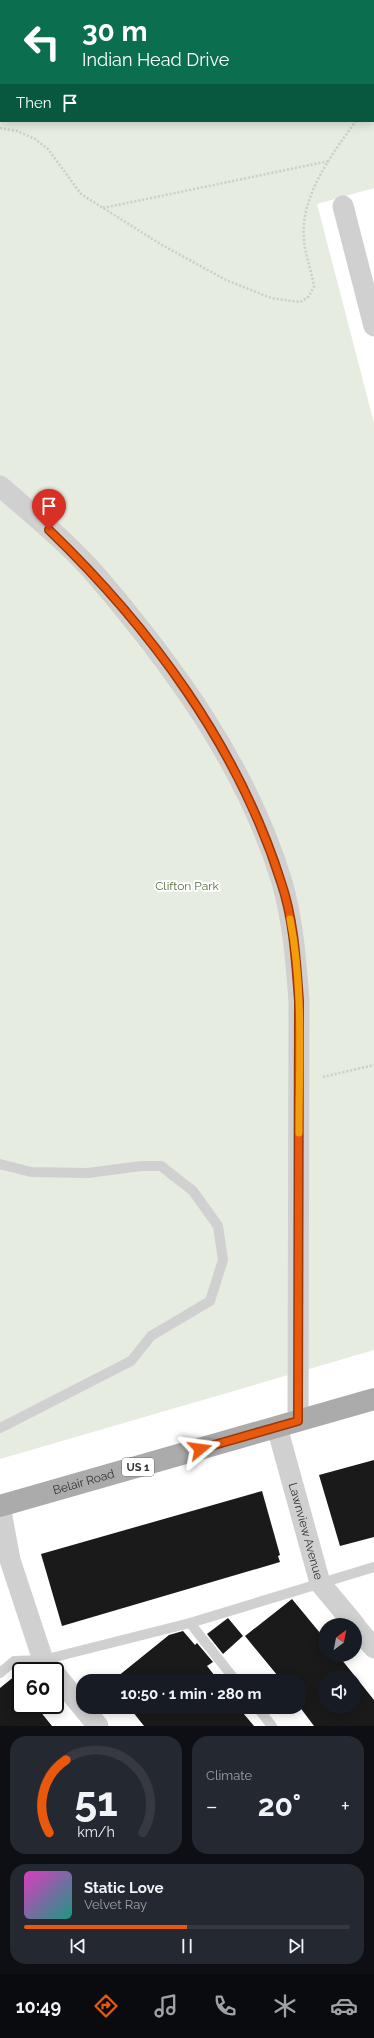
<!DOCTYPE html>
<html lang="en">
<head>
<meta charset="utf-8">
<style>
  :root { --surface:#171b24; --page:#242831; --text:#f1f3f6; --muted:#9ea1a6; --line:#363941; --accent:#ea580c }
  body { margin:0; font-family:Raleway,sans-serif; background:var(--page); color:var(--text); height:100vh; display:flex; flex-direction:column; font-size:15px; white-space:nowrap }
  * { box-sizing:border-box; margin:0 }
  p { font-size:13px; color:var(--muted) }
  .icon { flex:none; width:22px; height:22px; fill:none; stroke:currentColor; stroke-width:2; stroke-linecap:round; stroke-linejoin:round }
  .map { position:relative; height:1726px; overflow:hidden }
  .panel { display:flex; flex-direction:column; gap:10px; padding:10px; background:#0d0f14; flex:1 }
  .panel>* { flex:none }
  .banner { position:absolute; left:0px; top:0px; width:374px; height:122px; box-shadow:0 2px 10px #0003; background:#0b6e4f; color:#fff; overflow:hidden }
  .needle { width:26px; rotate:32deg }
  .fabs { position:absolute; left:318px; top:1618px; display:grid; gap:8px }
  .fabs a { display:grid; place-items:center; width:44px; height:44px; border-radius:50%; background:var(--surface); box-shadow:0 2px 10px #0003; font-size:20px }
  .speed { position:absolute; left:12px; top:1662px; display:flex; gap:8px; font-size:20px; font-weight:700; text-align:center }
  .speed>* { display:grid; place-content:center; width:52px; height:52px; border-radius:50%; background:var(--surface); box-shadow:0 2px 10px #0003; line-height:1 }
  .speed .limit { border:2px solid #111; border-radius:6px; background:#fff; color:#111 }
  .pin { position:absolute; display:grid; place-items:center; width:34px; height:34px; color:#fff; margin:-41px -17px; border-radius:50% 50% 50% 0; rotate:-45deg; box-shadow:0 0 4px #0007 }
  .pin .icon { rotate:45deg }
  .me { position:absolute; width:44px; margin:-22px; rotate:74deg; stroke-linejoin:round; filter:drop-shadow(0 0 3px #0008) }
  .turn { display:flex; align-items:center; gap:14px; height:84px; padding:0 16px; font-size:18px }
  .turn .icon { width:52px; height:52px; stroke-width:2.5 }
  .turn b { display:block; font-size:28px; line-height:34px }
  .then { display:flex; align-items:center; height:38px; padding:0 16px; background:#0003; gap:8px; font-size:15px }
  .big { font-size:30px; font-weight:700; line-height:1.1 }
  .panel .card { flex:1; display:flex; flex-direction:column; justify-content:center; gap:6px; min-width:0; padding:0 14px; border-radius:16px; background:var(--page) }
  .panel .dial { align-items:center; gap:0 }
  .dial svg { height:104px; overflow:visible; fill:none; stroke:var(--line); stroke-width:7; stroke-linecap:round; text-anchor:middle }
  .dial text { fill:var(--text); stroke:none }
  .song { display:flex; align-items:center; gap:12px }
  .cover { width:48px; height:48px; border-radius:6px; background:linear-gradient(135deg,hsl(310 70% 55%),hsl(170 70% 35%)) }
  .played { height:4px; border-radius:2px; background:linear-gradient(90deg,var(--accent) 50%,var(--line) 50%) }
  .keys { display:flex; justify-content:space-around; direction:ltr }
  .heat { display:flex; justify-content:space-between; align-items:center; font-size:22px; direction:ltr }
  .panel .tiles { flex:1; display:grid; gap:10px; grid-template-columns:1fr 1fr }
  .card:last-child { grid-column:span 2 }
  .trip { position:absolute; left:76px; top:1674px; width:230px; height:40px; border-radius:16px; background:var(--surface); box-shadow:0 2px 10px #0003; font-weight:700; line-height:40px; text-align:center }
  .tabs { display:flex; height:64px; justify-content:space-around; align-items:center; background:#090b0e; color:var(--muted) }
  .tabs .icon { width:28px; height:28px }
  .tabs .active { color:var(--accent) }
  .tabs b { font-size:18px; color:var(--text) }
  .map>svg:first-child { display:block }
  .green { fill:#e6ecdf; fill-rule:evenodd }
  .building { fill:#1a1a1a; fill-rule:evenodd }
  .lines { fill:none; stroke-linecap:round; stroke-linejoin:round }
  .path { stroke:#cdcdcd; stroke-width:2.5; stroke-dasharray:2 2; stroke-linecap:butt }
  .lane { stroke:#d0d0d0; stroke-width:10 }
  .street { stroke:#d0d0d0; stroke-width:21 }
  .primary { stroke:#ababab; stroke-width:22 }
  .route-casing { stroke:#983908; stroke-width:10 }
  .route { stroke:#ea580c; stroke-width:7 }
  .slow { stroke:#f59e0b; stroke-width:7 }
  .labels { text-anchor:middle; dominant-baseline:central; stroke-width:4; stroke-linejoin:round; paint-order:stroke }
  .shield { fill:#fff; stroke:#707070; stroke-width:1 }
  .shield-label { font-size:11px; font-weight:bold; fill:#333 }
  .park-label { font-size:12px; fill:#56703f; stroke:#fff }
  .street-label { font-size:12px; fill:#333; stroke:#fff }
</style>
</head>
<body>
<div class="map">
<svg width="374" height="1726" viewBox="0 0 374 1726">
  <rect width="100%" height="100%" fill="#fff"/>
  <path class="green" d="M0 0H374V188L317 204 374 423V1350L0 1459ZM1 1H373V121H1Z"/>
  <g class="building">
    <path d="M374 1460V1537L340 1546 319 1475Z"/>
    <path d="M262 1491 280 1555 278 1556 280 1562 62 1626 41 1554Z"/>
    <path d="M292 1599 325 1639V1655H338L374 1700V1726H314L299 1706V1681H282L245 1636ZM325 1677H355V1707H325Z"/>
    <path d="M228 1618 243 1636 223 1654 207 1634Z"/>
    <path d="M183 1631 195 1645 197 1643 213 1662 207 1666 219 1681H112L169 1635Z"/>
    <path d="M21 1671V1705H35L52 1726H0V1688Z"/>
    <path d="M129 1707H238L254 1726H144Z"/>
  </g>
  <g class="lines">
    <g class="path">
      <path d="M107 0 109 1"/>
      <path d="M373 72 374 63"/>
      <path d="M0 97H1"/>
      <path d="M0 128 17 131 35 139 48 149 81 194 162 245 226 280 271 298 300 302 308 297 314 287C312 271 305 256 304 239 300 196 332 154 356 121"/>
      <path d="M103 208 329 161"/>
      <path d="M323 1077 374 1065"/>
    </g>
    <g class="lane">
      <path d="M0 1164 31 1172 88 1173 141 1166H161L193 1191 218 1226 223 1260 210 1301 151 1336 131 1361 0 1428"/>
      <path d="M190 1623 374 1567"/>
      <path d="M0 1673 14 1661 43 1660 190 1623 236 1681"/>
      <path d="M257 1707 272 1726"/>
    </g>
    <g class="street">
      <path d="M343 206 374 326"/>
      <path d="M0 486C32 514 67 542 95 574 173 665 247 766 282 882 293 921 296 961 299 1001L298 1421"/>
      <path id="s1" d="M277 1427 320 1583 355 1625"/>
      <path d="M0 1506 10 1560 43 1660 52 1671"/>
      <path d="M355 1626 374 1648"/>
      <path d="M55 1674 98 1726"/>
    </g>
    <path class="primary" id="s2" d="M0 1506 374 1399"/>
  </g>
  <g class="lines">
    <defs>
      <path id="route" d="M49 530C150 627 238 746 281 882 294 920 296 961 299 1001L298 1421 200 1449"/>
    </defs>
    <use href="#route" class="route-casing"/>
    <use href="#route" class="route"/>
    <path class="slow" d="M290 919C304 989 299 1062 299 1133"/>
  </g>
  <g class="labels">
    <rect class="shield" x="122" y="1458" width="32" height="18" rx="3"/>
    <g class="shield-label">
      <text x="138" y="1467">US 1</text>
    </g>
    <g class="park-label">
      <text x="187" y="886">Clifton Park</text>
    </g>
    <g class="street-label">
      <text stroke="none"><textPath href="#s2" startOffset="87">Belair Road</textPath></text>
      <text stroke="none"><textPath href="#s1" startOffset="108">Lawnview Avenue</textPath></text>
    </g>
  </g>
</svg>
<div class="fabs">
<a><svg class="needle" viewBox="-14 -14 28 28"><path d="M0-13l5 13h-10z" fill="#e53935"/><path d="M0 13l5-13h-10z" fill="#9ea1a6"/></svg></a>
<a><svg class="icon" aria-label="sound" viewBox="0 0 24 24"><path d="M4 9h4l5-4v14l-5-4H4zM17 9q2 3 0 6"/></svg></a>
</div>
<div class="speed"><div class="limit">60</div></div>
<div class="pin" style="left:49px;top:530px;background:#d93025"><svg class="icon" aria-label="arrive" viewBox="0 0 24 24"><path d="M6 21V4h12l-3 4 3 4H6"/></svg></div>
<svg class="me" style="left:200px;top:1449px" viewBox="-20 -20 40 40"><path d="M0-17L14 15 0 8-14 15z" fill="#ea580c" stroke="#fff" stroke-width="4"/></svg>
<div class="trip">10:50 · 1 min · 280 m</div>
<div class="banner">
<div class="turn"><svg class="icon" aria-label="left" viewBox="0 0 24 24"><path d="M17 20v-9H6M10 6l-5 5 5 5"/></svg><div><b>30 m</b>Indian Head Drive</div></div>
<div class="then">Then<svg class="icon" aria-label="arrive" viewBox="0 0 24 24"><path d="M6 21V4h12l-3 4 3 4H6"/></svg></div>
</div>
</div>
<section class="panel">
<div class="tiles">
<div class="card dial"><svg viewBox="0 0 100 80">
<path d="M14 69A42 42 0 1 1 86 69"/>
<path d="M14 69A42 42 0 0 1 27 13" stroke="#ea580c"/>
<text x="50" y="56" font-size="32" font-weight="700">51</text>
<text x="50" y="72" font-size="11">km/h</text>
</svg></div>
<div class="card"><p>Climate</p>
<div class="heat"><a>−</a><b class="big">20°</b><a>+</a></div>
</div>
<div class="card">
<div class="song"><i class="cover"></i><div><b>Static Love</b><p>Velvet Ray</p></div></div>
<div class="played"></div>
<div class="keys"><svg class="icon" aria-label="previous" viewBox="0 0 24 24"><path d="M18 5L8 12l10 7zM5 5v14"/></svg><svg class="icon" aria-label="pause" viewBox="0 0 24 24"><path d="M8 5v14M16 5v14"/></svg><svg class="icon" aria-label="next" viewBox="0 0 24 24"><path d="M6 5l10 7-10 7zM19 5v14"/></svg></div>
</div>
</div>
</section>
<nav class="tabs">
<b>10:49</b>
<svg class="icon active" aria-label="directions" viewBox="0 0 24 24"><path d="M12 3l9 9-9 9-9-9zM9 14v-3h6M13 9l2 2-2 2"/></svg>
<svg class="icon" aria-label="music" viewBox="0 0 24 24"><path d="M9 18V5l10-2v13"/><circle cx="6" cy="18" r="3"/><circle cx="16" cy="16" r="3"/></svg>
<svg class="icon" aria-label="phone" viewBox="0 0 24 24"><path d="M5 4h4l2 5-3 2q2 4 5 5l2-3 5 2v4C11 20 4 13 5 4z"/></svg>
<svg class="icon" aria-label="climate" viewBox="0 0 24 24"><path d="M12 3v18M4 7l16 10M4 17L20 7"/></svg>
<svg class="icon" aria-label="car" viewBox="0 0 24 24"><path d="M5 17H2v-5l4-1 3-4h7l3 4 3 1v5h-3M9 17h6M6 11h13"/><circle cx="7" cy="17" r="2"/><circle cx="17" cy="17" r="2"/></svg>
</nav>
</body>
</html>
